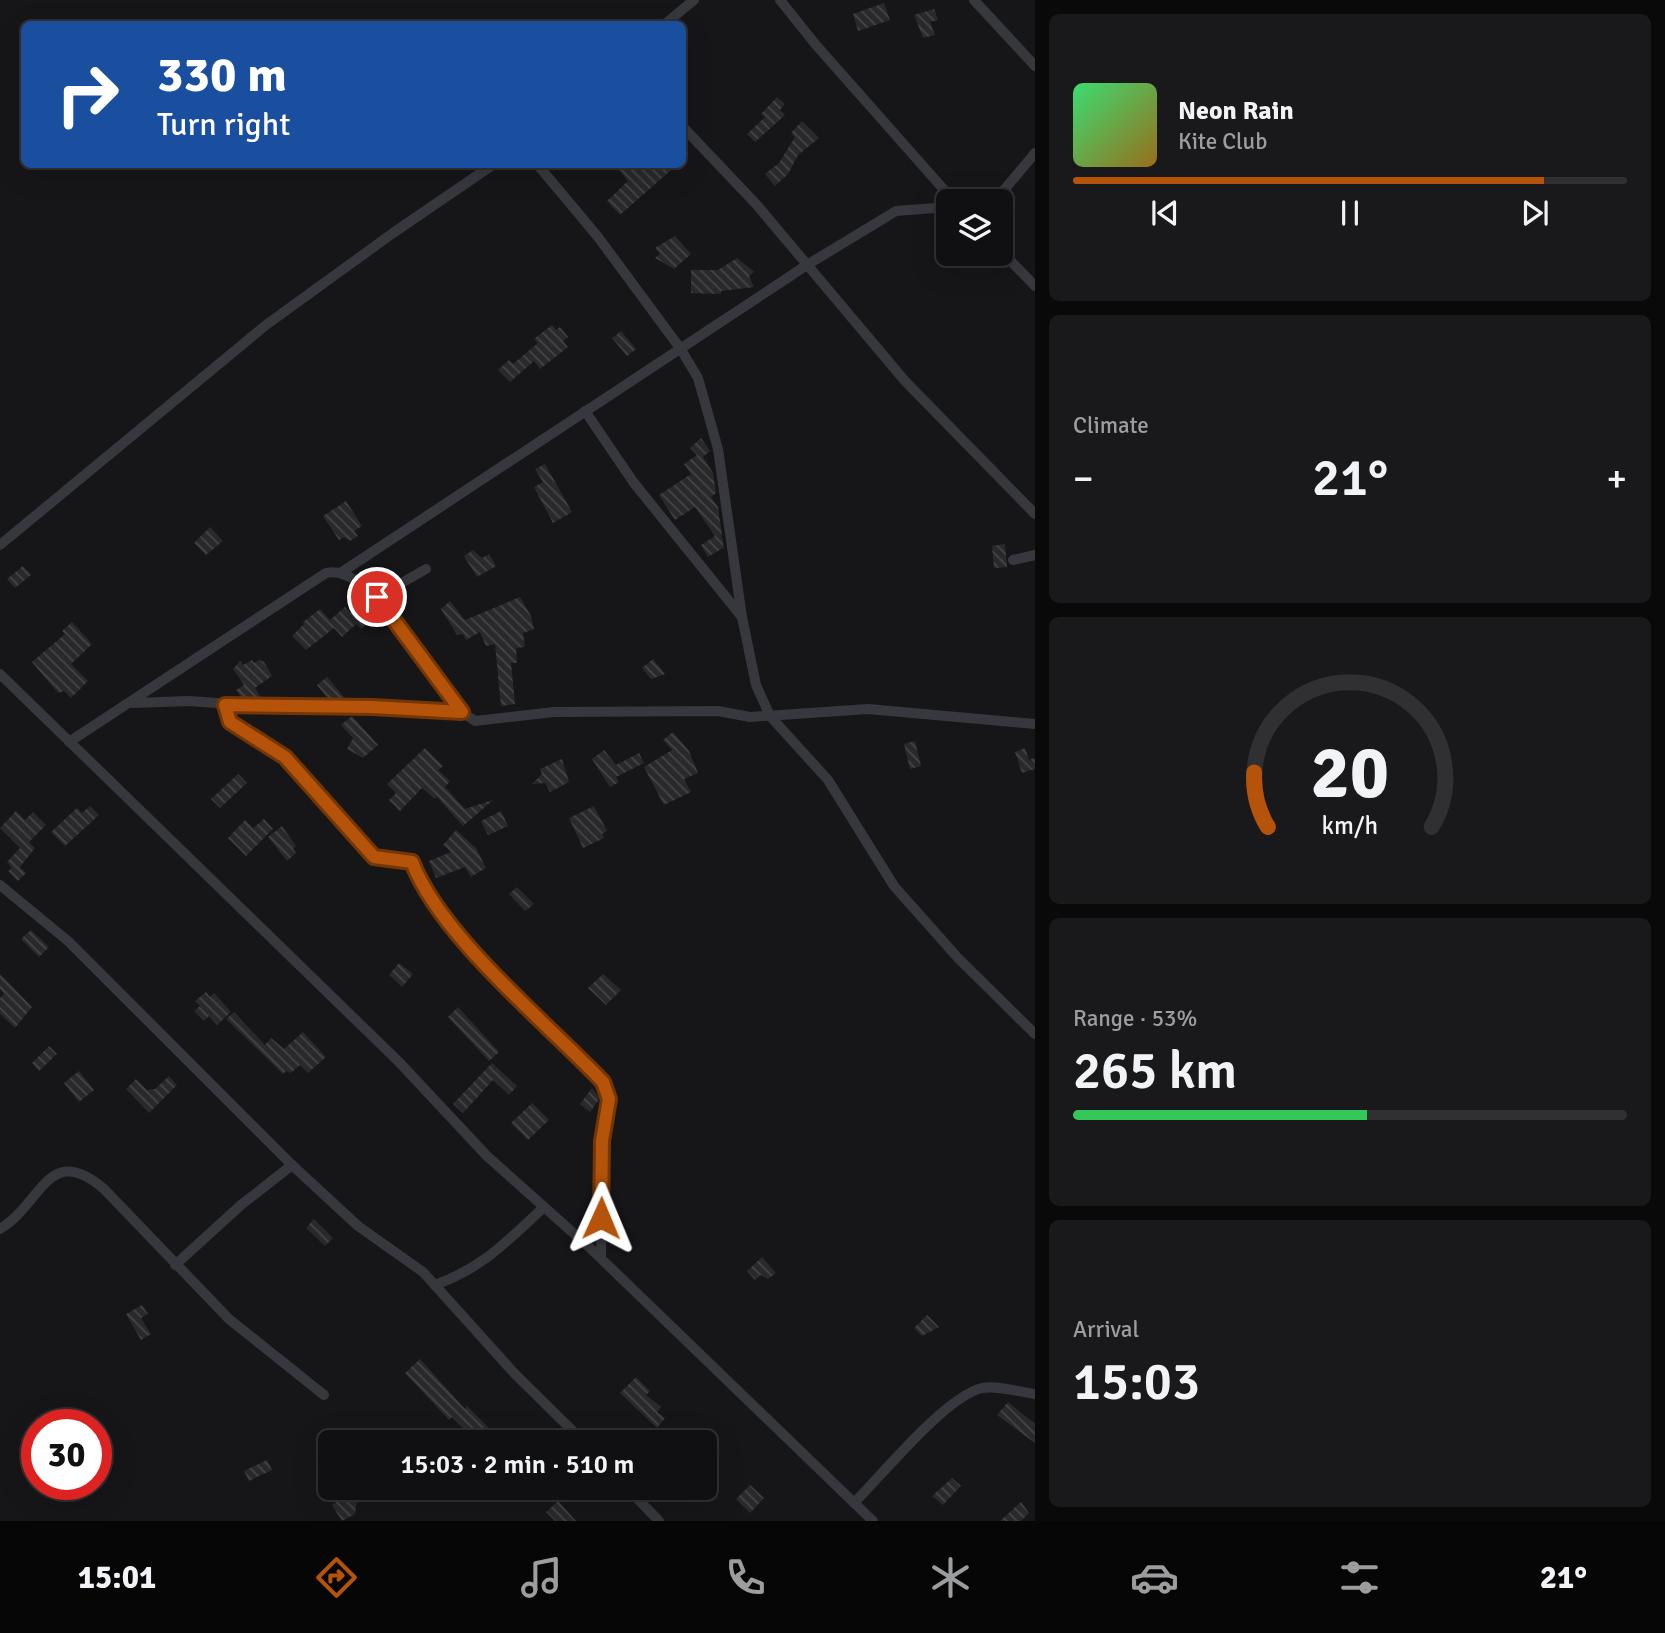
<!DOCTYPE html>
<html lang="en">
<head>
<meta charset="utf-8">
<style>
  :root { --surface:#101012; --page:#19191b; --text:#f1f3f6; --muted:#9c9d9f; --line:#303032; --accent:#b45309 }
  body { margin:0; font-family:Signika,sans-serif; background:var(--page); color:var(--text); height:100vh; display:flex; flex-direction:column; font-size:26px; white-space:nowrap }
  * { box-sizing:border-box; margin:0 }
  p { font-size:23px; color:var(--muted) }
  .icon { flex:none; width:38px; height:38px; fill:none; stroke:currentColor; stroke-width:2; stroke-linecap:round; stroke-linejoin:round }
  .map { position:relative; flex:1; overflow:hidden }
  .side { display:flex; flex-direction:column; gap:14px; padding:14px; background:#09090a; width:630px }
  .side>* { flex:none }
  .top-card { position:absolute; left:21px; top:21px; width:665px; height:147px; border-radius:10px; box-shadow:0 7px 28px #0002,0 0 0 2px var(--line); background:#1a4fa0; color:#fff; overflow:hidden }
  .buttons { position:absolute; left:936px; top:189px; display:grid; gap:14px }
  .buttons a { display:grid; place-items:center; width:77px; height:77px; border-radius:10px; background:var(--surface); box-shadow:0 7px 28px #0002,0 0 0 2px var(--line); font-size:35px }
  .speed { position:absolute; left:21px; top:1409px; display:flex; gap:14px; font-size:35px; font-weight:700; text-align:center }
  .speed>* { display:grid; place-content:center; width:91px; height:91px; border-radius:50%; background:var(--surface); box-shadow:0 7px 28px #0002,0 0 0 2px var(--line); line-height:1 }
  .speed .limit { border:10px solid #d22; background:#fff; color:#111 }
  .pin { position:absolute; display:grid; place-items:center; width:60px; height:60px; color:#fff; margin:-30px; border:4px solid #fff; border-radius:50%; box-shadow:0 2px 7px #0007 }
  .me { position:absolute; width:77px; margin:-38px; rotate:1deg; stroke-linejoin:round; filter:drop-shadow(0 0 5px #0008) }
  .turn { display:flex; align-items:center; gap:24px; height:147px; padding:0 21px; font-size:32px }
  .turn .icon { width:91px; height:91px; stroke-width:2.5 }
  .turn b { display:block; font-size:49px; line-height:60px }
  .big { font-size:52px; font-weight:600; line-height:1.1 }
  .side .tile { flex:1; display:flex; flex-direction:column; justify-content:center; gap:10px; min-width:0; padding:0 24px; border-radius:10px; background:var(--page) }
  .side .dial { align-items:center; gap:0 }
  .dial svg { height:182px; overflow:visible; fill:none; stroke:var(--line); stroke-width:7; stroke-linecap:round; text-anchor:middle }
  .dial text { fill:var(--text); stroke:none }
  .song { display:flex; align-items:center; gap:21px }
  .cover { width:84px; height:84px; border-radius:10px; background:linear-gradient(135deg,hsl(140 70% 55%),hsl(40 70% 35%)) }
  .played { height:7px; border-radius:4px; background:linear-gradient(90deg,var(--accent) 85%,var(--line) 85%) }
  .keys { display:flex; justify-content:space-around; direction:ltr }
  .heat { display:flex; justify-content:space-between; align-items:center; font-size:38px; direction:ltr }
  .charge { height:10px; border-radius:5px; background:linear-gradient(90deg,#34c759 53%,var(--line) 0) }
  .trip { position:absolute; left:318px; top:1430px; width:399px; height:70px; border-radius:10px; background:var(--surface); box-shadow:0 7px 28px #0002,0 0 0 2px var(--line); font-weight:600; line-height:70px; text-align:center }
  .tabs { display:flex; height:112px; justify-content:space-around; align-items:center; background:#060607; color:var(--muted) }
  .tabs .icon { width:49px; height:49px }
  .tabs .active { color:var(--accent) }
  .tabs b { font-size:32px; color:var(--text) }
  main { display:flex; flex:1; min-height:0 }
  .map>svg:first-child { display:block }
  .building { fill:url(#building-back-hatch) }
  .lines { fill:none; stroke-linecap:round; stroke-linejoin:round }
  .street { stroke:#37383d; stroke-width:10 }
  .route-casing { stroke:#753606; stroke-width:18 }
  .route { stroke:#b45309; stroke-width:12 }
</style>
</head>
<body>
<main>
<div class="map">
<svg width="1035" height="1521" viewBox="0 0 1035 1521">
  <defs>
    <pattern id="building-back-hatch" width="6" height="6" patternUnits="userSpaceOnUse" patternTransform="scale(1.75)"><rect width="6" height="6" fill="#29292c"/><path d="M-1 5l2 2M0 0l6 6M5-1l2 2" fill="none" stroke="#454548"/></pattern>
  </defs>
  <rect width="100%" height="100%" fill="#161618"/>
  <g class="building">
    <path d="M884 3 890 20 858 31 853 14Z"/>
    <path d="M934 9 938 20 930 22 935 35 923 38 914 15Z"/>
    <path d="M777 97 785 104 780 110 785 115 755 142 747 134 765 117 761 114Z"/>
    <path d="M802 121 819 138 798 155 788 174 775 186 765 174 779 163 795 137 791 133Z"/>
    <path d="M614 164H678L620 215 607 201 628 181Z"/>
    <path d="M675 236 691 254 674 269 655 258 660 254 655 248Z"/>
    <path d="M737 258 754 272 749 276 754 287 721 291V294L691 293V270H718Z"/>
    <path d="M552 325 556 330 560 327 568 337 563 341 568 347 540 369 534 361 510 382 498 370 509 360 513 364 538 343 534 339Z"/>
    <path d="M621 331 636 349 627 356 612 338Z"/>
    <path d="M701 438 710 451 703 457 713 473 716 493 711 497 718 507 724 550 723 548 708 557 701 545 715 536 695 507 675 520 659 495 691 474 684 464 697 455 690 448Z"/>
    <path d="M545 464 572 512 553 523 534 487 543 482 535 469Z"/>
    <path d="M346 501 362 526 354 531 358 536 350 541 344 537 339 540 323 516Z"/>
    <path d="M210 527 223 541 206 555 194 543Z"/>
    <path d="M1005 544 1007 567 994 568 992 546Z"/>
    <path d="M473 550 482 558 489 554 496 566 477 577 464 556Z"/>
    <path d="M23 566 31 575 15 588 7 579Z"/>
    <path d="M520 597 531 616 534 629 523 633 525 647 516 648 517 663H511L515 704 501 706 495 644 486 646 480 632 466 640 463 634 457 635 441 609 450 601 465 620Z"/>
    <path d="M357 606 370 621 361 629 356 624 342 637 334 628 306 650 292 636 304 624 303 622 320 609 330 620 345 607 350 613Z"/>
    <path d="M72 622 92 644 71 664 88 681 71 698 64 691 58 693 32 662 65 634 62 631Z"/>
    <path d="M653 659 665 674 651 679 642 668Z"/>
    <path d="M252 660 254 663 259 660 264 662 272 676 255 688 261 698 241 697 236 690 244 685 233 669 240 661 243 665Z"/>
    <path d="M327 677 345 698 343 699H328L317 685Z"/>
    <path d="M352 716 378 745 363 758 347 749 353 738 341 725Z"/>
    <path d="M673 732 689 751 698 773 684 779 691 792 664 805 644 767 672 750 663 740Z"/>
    <path d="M915 741 921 766 910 769 904 744Z"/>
    <path d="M425 748 443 766 438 770 450 781 445 787 465 809 493 800 463 826 437 797 435 799 422 788 400 811 389 800 396 793 387 784Z"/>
    <path d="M1025 748 1029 760 1035 758V769L1022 773 1015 752Z"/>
    <path d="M604 750 616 765 639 753 644 763 616 777 619 782 610 787 592 759Z"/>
    <path d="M562 759 569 782 550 792 545 783 532 784 542 774 540 769Z"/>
    <path d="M238 774 247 783 220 808 211 799Z"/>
    <path d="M90 806 99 815 65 846 51 832 77 808 82 813Z"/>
    <path d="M594 806 607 831 602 834 604 838 583 848 569 818Z"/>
    <path d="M16 811 25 820 33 812 46 825 29 842 35 848 20 867 26 873 18 881 8 871 12 868 7 862 20 848 0 828Z"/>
    <path d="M501 811 508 826 488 835 481 821Z"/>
    <path d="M264 819 273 829 246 856 228 838 245 820 253 828Z"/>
    <path d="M282 826 296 846 293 849 296 853 287 861 268 837Z"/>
    <path d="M456 830 476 848 486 868 471 877 465 867 436 878 429 861 451 852 443 845Z"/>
    <path d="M517 887 534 904 525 911 509 894Z"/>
    <path d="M31 930 49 947 39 957 21 939Z"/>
    <path d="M399 963 413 974 402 987 389 975Z"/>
    <path d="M0 974 32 1007 15 1028 0 1014V998L4 994 0 989Z"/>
    <path d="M603 974 621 990 606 1005 588 988Z"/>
    <path d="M206 992 210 997 214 993 231 1012 217 1025 209 1016 204 1021 194 1011 200 1006 195 1001Z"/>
    <path d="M458 1007 499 1052 489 1061 448 1017Z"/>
    <path d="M234 1012 265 1045 271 1038 284 1049 303 1032 326 1057 308 1073 300 1065 291 1073 286 1071 283 1074 226 1019Z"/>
    <path d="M49 1046 57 1054 39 1071 32 1063Z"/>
    <path d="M492 1063 517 1086 509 1095 493 1080 463 1113 453 1104Z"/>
    <path d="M79 1071 94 1090 79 1102 64 1083Z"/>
    <path d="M169 1076 177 1085 149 1113 126 1089 136 1079 147 1090 155 1089Z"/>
    <path d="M592 1088 600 1098 590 1112 580 1104Z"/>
    <path d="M532 1103 549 1120 528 1140 511 1123Z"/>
    <path d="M314 1219 333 1238 325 1246 306 1228Z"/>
    <path d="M762 1257 776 1273 768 1279 761 1275 755 1280 747 1271Z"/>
    <path d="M142 1305 148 1314 141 1318 151 1334 141 1340 126 1314Z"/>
    <path d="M927 1315 939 1327 922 1336 914 1328Z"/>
    <path d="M420 1359 465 1409 467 1406 489 1428 476 1441 452 1417 449 1420 405 1373Z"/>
    <path d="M636 1377 650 1391 646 1395 661 1407 657 1412 665 1418 657 1428 620 1393Z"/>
    <path d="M1008 1402 1035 1424V1443L997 1415Z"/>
    <path d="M267 1460 272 1470 249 1481 244 1471Z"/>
    <path d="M952 1478 961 1486 943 1505 932 1496Z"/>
    <path d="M750 1485 764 1498 750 1513 736 1499Z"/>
    <path d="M352 1492 357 1499 355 1514 342 1521 332 1505Z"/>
    <path d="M558 1501 576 1521H555L546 1512Z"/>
    <path d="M1021 1502 1029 1513 1021 1521H1000Z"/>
  </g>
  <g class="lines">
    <g class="street">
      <path d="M780 0 816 45 954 201"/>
      <path d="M974 0 1035 66"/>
      <path d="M665 24 694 0"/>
      <path d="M682 126 756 204 905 381 1035 514"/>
      <path d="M537 164 598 237 680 348 698 378 718 449 742 617 756 685 770 716 828 780 894 886 958 958 1035 1034"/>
      <path d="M980 201 999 196 1035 153"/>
      <path d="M1001 251 1035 286"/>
      <path d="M585 411 634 483 742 617"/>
      <path d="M0 545 266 325 393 233 494 164"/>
      <path d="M1013 560 1035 555"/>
      <path d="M342 572 807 265 896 211 948 207"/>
      <path d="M377 597 426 569"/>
      <path d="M0 674 399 1062 487 1156 589 1247 873 1521"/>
      <path d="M133 703 189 701 273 707H372L462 712"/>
      <path d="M224 705 230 722 285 757 374 857 412 862C441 937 546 1023 603 1082L609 1099 602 1141 601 1258"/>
      <path d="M69 742 326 573C371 562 437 679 462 712L475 721 554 712 718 711 750 717 868 709 1035 724"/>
      <path d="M0 885 68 941 292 1165 358 1226 423 1272 514 1373 584 1442"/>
      <path d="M0 1229C42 1204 48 1141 104 1189L229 1319 324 1395"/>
      <path d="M175 1265 241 1205 292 1165"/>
      <path d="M435 1285C484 1267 506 1242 543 1208"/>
      <path d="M627 1488 659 1521"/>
      <path d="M854 1503C883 1474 945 1397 982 1388 998 1385 1019 1392 1035 1394"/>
    </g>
  </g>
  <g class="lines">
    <defs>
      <path id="route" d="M377 597 462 712 372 707 225 705 230 722 285 757 374 857 412 862C441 937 547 1023 603 1082L609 1099 602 1141 601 1218"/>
    </defs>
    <use href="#route" class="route-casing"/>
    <use href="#route" class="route"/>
  </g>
</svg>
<div class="buttons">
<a><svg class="icon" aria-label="layers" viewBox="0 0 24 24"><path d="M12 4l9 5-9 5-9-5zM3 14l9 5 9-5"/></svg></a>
</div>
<div class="speed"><div class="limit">30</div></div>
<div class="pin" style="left:377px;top:597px;background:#d93025"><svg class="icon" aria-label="arrive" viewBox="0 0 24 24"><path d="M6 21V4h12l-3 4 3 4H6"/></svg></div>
<svg class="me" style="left:601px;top:1218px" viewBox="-20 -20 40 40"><path d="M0-17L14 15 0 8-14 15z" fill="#b45309" stroke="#fff" stroke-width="4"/></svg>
<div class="trip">15:03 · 2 min · 510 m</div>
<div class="top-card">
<div class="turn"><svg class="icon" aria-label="right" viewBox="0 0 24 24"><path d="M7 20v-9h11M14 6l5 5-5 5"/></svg><div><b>330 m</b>Turn right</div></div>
</div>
</div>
<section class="side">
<div class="tile">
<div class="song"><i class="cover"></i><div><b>Neon Rain</b><p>Kite Club</p></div></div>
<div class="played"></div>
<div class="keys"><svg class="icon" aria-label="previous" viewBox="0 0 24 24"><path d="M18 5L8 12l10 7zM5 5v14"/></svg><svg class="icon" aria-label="pause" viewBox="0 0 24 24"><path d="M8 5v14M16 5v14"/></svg><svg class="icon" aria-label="next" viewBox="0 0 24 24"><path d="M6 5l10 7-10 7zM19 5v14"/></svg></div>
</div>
<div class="tile"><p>Climate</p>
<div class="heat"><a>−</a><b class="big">21°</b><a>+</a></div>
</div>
<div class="tile dial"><svg viewBox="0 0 100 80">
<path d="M14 69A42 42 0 1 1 86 69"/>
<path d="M14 69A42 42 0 0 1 8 45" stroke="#b45309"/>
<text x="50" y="56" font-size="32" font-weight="700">20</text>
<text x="50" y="72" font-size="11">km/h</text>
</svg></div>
<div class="tile"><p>Range · 53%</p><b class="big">265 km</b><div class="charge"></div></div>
<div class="tile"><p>Arrival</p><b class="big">15:03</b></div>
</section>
</main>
<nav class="tabs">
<b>15:01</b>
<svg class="icon active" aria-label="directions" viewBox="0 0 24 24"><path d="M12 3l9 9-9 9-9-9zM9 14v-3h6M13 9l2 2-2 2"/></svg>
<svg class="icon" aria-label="music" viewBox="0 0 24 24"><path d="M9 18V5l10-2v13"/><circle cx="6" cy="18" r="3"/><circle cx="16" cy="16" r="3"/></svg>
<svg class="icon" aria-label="phone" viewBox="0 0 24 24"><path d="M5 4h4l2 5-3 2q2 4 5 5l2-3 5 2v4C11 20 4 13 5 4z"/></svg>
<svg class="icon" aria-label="climate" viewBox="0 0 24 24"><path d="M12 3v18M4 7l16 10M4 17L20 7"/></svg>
<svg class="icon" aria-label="car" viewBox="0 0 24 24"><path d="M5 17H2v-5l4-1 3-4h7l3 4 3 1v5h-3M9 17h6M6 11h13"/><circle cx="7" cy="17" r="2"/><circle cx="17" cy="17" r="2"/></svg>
<svg class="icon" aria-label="filters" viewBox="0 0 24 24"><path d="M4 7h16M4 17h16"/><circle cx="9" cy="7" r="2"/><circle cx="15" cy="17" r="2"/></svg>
<b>21°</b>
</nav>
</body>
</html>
